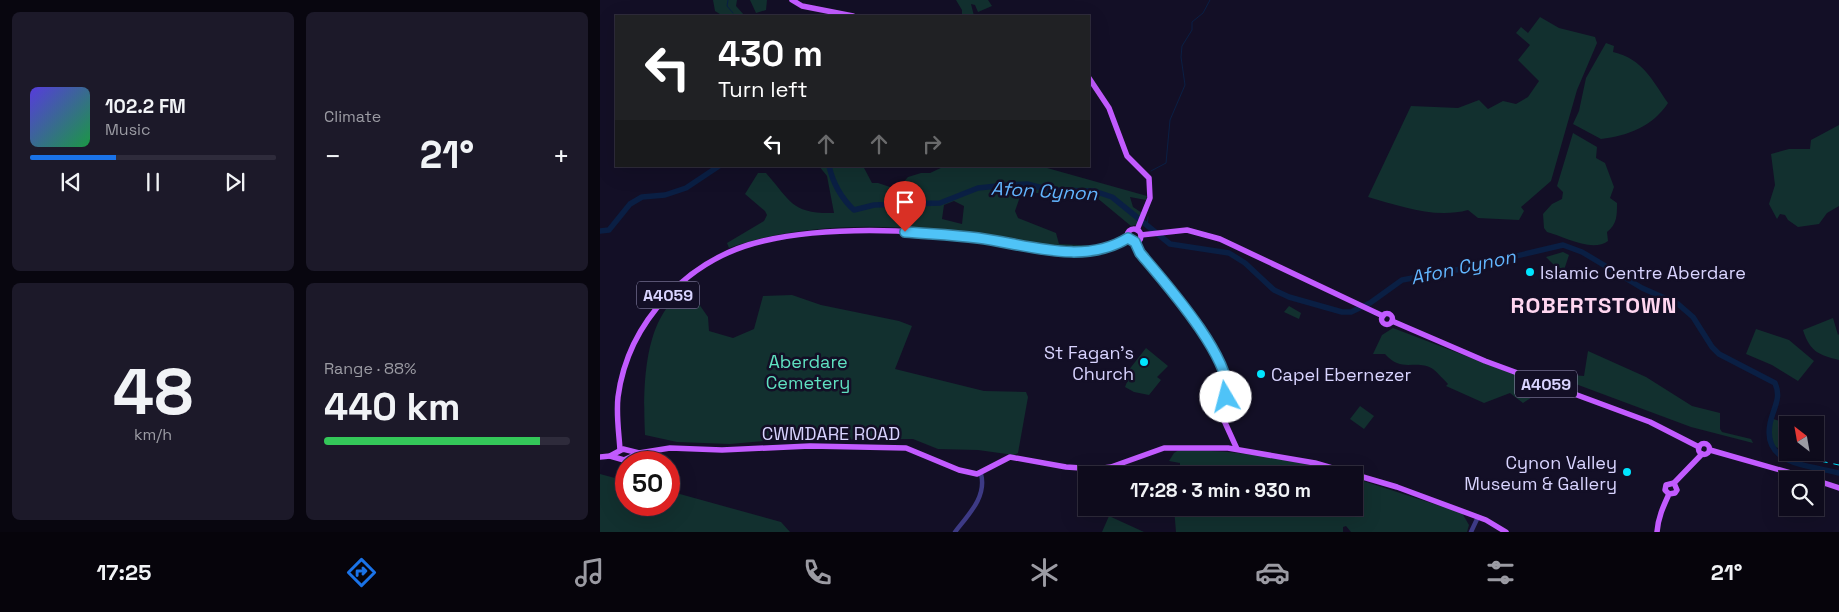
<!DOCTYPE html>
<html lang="en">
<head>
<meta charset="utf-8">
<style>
  :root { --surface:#0e0b1c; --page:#1c1929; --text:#f1f3f6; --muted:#9b9ba3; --line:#2e2b3b; --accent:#1a73e8 }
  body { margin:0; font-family:"Space Grotesk",sans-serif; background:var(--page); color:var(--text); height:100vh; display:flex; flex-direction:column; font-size:19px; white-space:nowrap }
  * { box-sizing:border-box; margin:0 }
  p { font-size:16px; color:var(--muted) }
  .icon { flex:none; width:28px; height:28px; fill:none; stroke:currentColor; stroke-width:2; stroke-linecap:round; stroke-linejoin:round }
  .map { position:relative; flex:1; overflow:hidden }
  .side { display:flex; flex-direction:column; gap:12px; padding:12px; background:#08060f; width:600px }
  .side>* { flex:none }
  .guide { position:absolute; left:15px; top:15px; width:475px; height:152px; border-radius:0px; box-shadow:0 5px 20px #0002,0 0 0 1px var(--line); background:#202124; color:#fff; overflow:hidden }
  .needle { width:32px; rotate:329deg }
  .controls { position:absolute; left:1179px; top:416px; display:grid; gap:10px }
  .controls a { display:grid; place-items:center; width:45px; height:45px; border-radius:0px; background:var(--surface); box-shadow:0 5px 20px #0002,0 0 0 1px var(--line); font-size:25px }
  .speed { position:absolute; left:15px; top:451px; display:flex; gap:10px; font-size:25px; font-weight:700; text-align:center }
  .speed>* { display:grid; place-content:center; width:65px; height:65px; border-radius:50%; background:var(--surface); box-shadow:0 5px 20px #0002,0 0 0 1px var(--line); line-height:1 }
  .speed .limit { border:8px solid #d22; background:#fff; color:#111 }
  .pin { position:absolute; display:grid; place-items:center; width:42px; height:42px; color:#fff; margin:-51px -21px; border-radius:50% 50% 50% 0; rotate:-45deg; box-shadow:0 0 5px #0007 }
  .pin .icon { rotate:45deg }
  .me { position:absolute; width:55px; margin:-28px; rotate:352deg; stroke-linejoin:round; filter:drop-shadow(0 0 4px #0008) }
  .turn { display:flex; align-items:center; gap:18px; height:105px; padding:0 20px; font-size:22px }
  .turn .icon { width:65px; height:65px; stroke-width:2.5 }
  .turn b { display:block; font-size:35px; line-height:42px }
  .lanes { display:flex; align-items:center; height:48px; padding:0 20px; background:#0003; justify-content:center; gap:25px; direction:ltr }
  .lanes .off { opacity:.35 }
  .big { font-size:38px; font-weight:600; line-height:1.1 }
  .side .card { flex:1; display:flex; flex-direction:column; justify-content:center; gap:8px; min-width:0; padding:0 18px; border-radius:8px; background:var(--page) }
  .side .dial { align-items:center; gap:0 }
  .dial b { font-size:65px; line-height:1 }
  .song { display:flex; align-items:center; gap:15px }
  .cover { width:60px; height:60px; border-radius:8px; background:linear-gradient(135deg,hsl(250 70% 55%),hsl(140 70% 35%)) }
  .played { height:5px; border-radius:2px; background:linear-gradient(90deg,var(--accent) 35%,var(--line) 35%) }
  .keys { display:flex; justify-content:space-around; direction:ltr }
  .heat { display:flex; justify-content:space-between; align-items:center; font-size:28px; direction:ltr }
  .charge { height:8px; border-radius:4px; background:linear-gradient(90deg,#34c759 88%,var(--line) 0) }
  .side .tiles { flex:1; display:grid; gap:12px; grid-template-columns:repeat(2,1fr) }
  .trip { position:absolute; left:478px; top:466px; width:285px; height:50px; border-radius:0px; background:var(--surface); box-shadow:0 5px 20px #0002,0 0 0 1px var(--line); font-weight:600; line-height:50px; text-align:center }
  .tab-bar { display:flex; height:80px; justify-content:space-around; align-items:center; background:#06040b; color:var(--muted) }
  .tab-bar .icon { width:35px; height:35px }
  .tab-bar .selected { color:var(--accent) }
  .tab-bar b { font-size:22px; color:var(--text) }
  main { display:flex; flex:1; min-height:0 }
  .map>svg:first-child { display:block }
  .green { fill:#12302f; fill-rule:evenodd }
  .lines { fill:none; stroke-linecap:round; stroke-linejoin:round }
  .stream { stroke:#0a1f44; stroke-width:1 }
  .river { stroke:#0a1f44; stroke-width:5.5 }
  .minor { stroke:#3d3a85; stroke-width:4.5 }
  .major { stroke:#c25bff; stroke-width:5.5 }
  .rail { stroke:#00e5ff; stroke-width:1; stroke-dasharray:8 6; stroke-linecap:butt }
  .route-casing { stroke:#337fa1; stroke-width:12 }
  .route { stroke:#4fc3f7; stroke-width:9 }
  .poi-dot { fill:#00e5ff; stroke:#130f26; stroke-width:2 }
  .labels { text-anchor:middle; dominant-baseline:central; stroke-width:5; stroke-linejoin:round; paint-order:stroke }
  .shield { fill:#130f26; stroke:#9e99be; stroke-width:1 }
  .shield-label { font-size:16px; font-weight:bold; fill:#d9d4ff }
  .poi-label { font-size:18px; fill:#d9d4ff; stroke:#130f26; text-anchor:start }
  .park-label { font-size:18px; fill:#5fe0c0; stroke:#130f26 }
  .street-label { font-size:18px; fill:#d9d4ff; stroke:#130f26 }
  .water-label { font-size:19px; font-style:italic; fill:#62b6ff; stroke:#130f26 }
  .district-label { font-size:22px; font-weight:bold; letter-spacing:1px; fill:#ffd6f0; stroke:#130f26 }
</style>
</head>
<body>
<main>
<section class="side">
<div class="tiles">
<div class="card">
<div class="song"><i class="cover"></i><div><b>102.2 FM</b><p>Music</p></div></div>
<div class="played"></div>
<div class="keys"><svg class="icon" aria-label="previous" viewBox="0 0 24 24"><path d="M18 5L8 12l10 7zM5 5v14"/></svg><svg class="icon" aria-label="pause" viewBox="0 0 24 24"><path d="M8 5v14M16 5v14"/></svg><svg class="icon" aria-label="next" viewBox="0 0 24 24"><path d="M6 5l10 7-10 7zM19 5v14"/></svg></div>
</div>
<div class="card"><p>Climate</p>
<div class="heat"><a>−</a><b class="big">21°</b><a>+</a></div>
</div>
<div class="card dial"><b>48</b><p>km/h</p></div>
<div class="card"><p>Range · 88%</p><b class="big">440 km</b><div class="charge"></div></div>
</div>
</section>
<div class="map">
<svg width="1239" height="532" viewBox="0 0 1239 532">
  <rect width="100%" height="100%" fill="#130f26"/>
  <g class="green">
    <path d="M113 0H137L136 6 145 16H123L115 11Z"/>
    <path d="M150 0H167L166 10 156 13Z"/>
    <path d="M356 0H388L392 6 378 12 375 5 371 4 374 16H362V10Z"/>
    <path d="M940 17 959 28 995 37 997 43 977 90 951 181 921 207 924 211 919 220 878 218 868 210C835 219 800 206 768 197L811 106 858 108 879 100 888 109 903 101 916 104 928 97 939 81 918 60 930 45 916 33 921 27 928 33Z"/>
    <path d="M1006 43 1014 46 1013 52C1043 59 1052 80 1068 103 1053 126 1028 136 1001 139L973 124 979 111 986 78Z"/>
    <path d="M1239 125V206L1227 213 1219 224 1198 227 1188 220 1185 215 1180 214 1177 219 1169 204 1175 185 1171 154 1189 149H1210L1211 140Z"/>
    <path d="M973 133 997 147 996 158 1005 163 1014 187 1010 198 1017 203C1017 216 1017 224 1007 232L1008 241C992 253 963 236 947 232L944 228 943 214 952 204 962 199 963 192 957 186Z"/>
    <path d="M219 166H263L272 183H278L290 187 301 185 308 177 321 173H330L345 166H440L547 196 546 200 530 197 533 207 542 213 536 225 531 226 496 197 476 198 422 191 415 211 418 218 456 233 459 244 499 246C460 254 420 241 382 236 300 224 208 220 129 248L127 243 164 221 167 215 165 211 145 194 158 173H166C191 201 191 214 234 213L227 176ZM354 201 364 206 362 224 342 219 344 205Z"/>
    <path d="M963 252 969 255 964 270 954 265 946 257Z"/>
    <path d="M89 290 108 317 109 331 133 338 154 329 163 296 192 295 221 305 299 321 312 326 295 369 384 391 426 392 428 397 418 453 414 455 378 450 338 449 313 439 175 440 130 444 77 442 45 435C43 391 42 311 89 290Z"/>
    <path d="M689 306 701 313 699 319 684 312Z"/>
    <path d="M1233 318 1238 335 1239 334V360C1219 355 1210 352 1203 330Z"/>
    <path d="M793 328 944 386 942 391 923 403 910 393 884 403 846 386 848 384C843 379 838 373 833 369 815 358 803 374 785 354H773L782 335Z"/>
    <path d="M1156 329 1189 340 1214 361 1198 381 1172 365 1146 354Z"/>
    <path d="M546 348 568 366 557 377 561 380 549 395 534 392 525 387 529 377 528 371Z"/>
    <path d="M988 351 1046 377 1092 406 1120 413V429L1122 432 1151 439 1153 443 1091 427 973 383 975 378 971 377 972 375 984 376Z"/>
    <path d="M760 406 774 416 764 429 750 419Z"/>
    <path d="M1173 419 1184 422 1183 450 1173 446 1171 430Z"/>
    <path d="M579 450C635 450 692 458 746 475H571V472L580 470V463L569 461 574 453Z"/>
    <path d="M0 474 26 481V505H69V491L181 522 190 532H0Z"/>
    <path d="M754 478 862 513 869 525 867 532H751L746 526 743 527V532H576L574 508H754Z"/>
    <path d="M509 516 544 532H502Z"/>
  </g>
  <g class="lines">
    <g class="stream">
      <path d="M128 0 127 6 133 13"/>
      <path d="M551 171 566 163 570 120 585 85 581 57 582 46 592 30V22L603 13 610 0"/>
      <path d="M547 226 548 217"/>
    </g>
    <g class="river">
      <path d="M229 166C233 183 241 198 254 210L274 205 340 203 378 188 407 185 427 184 450 190 494 191 512 197 570 244 629 253 645 263 674 290 689 297 742 312H751L770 303 802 280 861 269 963 245 982 252 1042 288 1078 304 1093 317 1112 347 1119 354 1175 383C1180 395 1177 401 1173 413 1155 464 1203 464 1239 473"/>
      <path d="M0 231 9 230 30 204 42 197 65 195 86 188 119 166"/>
    </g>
    <g class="minor">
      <path d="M355 532C368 515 387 497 381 474"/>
      <path d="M871 532 878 517"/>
    </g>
    <g class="major">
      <path d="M192 0 202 6 253 16"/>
      <path d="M489 78 509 108 527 156 549 178 550 198 537 230"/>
      <circle cx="534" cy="236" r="7"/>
      <path d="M541 235 587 230 620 239 783 316"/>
      <path d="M535 242 540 253 595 320 612 350 628 387 622 416 637 449"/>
      <circle cx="787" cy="319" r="5.5"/>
      <path d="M792 321 885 361 1050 422 1099 447"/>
      <circle cx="1104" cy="449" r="5.5"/>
      <path d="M20 450C19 433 16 415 18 397 28 321 89 258 163 241 227 226 312 229 377 238 425 244 483 266 528 238"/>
      <path d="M1110 450 1215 480"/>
      <path d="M10 456 24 460 39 453 70 448 122 450 210 446 306 448 359 470 377 474 410 457 466 467 496 469 511 467 564 448H628L715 463 797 487 886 520 906 532"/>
      <path d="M0 457 10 456 23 449 39 453"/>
      <path d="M1215 480 1239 488"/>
      <path d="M1069 494 1065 490 1066 485 1074 483 1102 454"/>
      <path d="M1057 532C1058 518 1063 507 1069 494L1075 493 1077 490 1074 483"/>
    </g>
    <path class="rail" d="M1206 458 1239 465"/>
  </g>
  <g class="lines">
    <defs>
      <path id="route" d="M305 232C329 234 353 235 378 238 425 244 483 266 528 238L535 242 540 253C562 279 637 363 626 397"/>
    </defs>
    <use href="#route" class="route-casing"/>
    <use href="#route" class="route"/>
  </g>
  <g class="poi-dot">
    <circle cx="930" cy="272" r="5"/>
    <circle cx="544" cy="362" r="5"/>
    <circle cx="661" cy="374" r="5"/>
    <circle cx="1027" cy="472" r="5"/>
  </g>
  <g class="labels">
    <g class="shield">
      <rect x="37" y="281.5" width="62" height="27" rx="4"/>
      <rect x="915" y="370.5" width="62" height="27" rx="4"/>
    </g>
    <g class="shield-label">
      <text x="68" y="295">A4059</text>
      <text x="946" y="384">A4059</text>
    </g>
    <g class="poi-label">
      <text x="940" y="272">Islamic Centre Aberdare</text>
      <text x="534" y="352" text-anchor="end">St Fagan's<tspan x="534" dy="21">Church</tspan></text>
      <text x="671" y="374">Capel Ebernezer</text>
      <text x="1017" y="462" text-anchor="end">Cynon Valley<tspan x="1017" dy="21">Museum &amp; Gallery</tspan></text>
    </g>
    <g class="park-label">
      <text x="208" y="361">Aberdare<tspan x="208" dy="21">Cemetery</tspan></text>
    </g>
    <g class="street-label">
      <text x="231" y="433">CWMDARE ROAD</text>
    </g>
    <g class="water-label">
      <text transform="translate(444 191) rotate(3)">Afon Cynon</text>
      <text transform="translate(863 267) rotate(-12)">Afon Cynon</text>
    </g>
    <g class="district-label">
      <text x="994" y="305">ROBERTSTOWN</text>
    </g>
  </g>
</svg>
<div class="controls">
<a><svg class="needle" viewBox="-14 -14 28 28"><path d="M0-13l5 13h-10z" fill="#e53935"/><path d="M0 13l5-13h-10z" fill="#9b9ba3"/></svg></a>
<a><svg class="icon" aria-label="search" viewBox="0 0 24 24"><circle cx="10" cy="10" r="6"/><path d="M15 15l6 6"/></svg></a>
</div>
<div class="speed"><div class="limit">50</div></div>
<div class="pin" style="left:305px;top:232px;background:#d93025"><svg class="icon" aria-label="arrive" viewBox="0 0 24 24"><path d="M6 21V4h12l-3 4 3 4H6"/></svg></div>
<svg class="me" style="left:626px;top:397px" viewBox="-20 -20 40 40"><circle r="19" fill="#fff"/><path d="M0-13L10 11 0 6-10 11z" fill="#4fc3f7"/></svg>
<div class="trip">17:28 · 3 min · 930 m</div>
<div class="guide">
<div class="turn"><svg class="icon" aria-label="left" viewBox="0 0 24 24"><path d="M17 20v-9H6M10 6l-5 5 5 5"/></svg><div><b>430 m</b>Turn left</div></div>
<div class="lanes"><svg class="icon" aria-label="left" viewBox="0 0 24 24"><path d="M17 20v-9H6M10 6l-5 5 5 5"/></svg><svg class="icon off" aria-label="ahead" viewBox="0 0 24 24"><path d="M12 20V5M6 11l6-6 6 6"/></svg><svg class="icon off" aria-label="ahead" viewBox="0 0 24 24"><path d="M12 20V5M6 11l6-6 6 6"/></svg><svg class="icon off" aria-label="right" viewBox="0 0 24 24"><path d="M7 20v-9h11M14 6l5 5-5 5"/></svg></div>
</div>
</div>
</main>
<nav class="tab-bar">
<b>17:25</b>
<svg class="icon selected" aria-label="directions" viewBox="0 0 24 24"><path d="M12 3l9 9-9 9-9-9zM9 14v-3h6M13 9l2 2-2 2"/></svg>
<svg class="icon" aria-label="music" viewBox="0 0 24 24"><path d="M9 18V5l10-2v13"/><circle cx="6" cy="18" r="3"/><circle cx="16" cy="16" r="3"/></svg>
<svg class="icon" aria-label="phone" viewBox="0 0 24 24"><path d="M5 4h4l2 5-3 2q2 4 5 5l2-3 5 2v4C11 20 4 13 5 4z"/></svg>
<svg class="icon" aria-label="climate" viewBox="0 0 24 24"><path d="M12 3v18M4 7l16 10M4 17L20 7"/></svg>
<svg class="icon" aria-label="car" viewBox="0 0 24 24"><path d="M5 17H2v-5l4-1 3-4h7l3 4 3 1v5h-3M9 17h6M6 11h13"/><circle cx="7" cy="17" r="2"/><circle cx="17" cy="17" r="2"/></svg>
<svg class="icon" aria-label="filters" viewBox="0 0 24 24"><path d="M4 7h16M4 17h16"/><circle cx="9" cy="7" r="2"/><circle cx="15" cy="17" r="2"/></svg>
<b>21°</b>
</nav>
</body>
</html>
